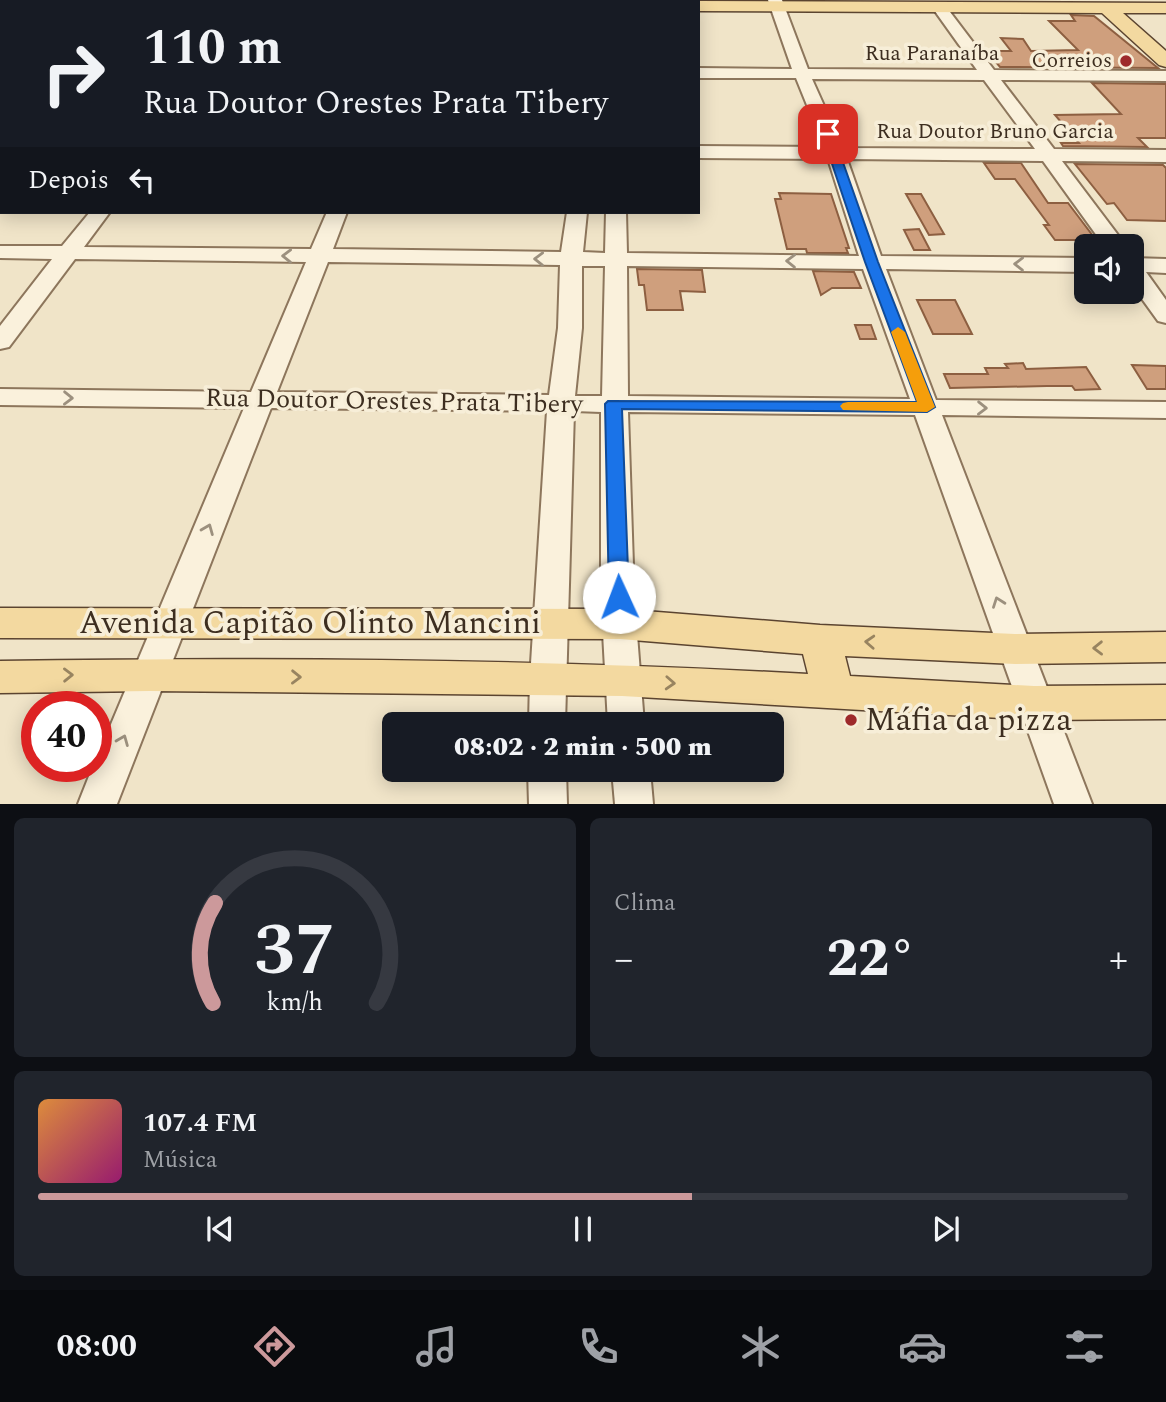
<!DOCTYPE html>
<html lang="pt">
<head>
<meta charset="utf-8">
<style>
  :root { --surface:#171b24; --page:#20242c; --text:#f1f3f6; --muted:#9ea1a6; --line:#363941; --accent:#cc999b }
  body { margin:0; font-family:Spectral,serif; background:var(--page); color:var(--text); height:100vh; display:flex; flex-direction:column; font-size:26px; white-space:nowrap }
  * { box-sizing:border-box; margin:0 }
  p { font-size:23px; color:var(--muted) }
  .icon { flex:none; width:38px; height:38px; fill:none; stroke:currentColor; stroke-width:2; stroke-linecap:round; stroke-linejoin:round }
  .map { position:relative; height:804px; overflow:hidden }
  .drawer { display:flex; flex-direction:column; gap:14px; padding:14px; background:#0d0f14; flex:1 }
  .drawer>* { flex:none }
  .top-card { position:absolute; left:0px; top:0px; width:700px; height:214px; box-shadow:0 4px 18px #0003; background:#171b24; color:var(--text); overflow:hidden }
  .fabs { position:absolute; left:1074px; top:234px; display:grid; gap:14px }
  .fabs a { display:grid; place-items:center; width:70px; height:70px; border-radius:10px; background:var(--surface); box-shadow:0 4px 18px #0003; font-size:35px }
  .speed { position:absolute; left:21px; top:691px; display:flex; gap:14px; font-size:35px; font-weight:700; text-align:center }
  .speed>* { display:grid; place-content:center; width:91px; height:91px; border-radius:50%; background:var(--surface); box-shadow:0 4px 18px #0003; line-height:1 }
  .speed .limit { border:10px solid #d22; background:#fff; color:#111 }
  .pin { position:absolute; display:grid; place-items:center; width:60px; height:60px; color:#fff; margin:-30px; border-radius:14px; box-shadow:0 4px 10px #0006 }
  .me { position:absolute; width:77px; margin:-38px; rotate:358deg; stroke-linejoin:round; filter:drop-shadow(0 0 5px #0008) }
  .turn { display:flex; align-items:center; gap:24px; height:147px; padding:0 28px; font-size:32px }
  .turn .icon { width:91px; height:91px; stroke-width:2.5 }
  .turn b { display:block; font-size:49px; line-height:60px }
  .then { display:flex; align-items:center; height:66px; padding:0 28px; background:#0003; gap:14px; font-size:26px }
  .big { font-size:52px; font-weight:800; line-height:1.1 }
  .drawer .card { flex:1; display:flex; flex-direction:column; justify-content:center; gap:10px; min-width:0; padding:0 24px; border-radius:10px; background:var(--page) }
  .drawer .dial { align-items:center; gap:0 }
  .dial svg { height:182px; overflow:visible; fill:none; stroke:var(--line); stroke-width:7; stroke-linecap:round; text-anchor:middle }
  .dial text { fill:var(--text); stroke:none }
  .song { display:flex; align-items:center; gap:21px }
  .cover { width:84px; height:84px; border-radius:10px; background:linear-gradient(135deg,hsl(30 70% 55%),hsl(320 70% 35%)) }
  .played { height:7px; border-radius:4px; background:linear-gradient(90deg,var(--accent) 60%,var(--line) 60%) }
  .keys { display:flex; justify-content:space-around; direction:ltr }
  .heat { display:flex; justify-content:space-between; align-items:center; font-size:38px; direction:ltr }
  .drawer .tiles { flex:1; display:grid; gap:14px; grid-template-columns:1fr 1fr }
  .card:last-child { grid-column:span 2 }
  .trip { position:absolute; left:382px; top:712px; width:402px; height:70px; border-radius:10px; background:var(--surface); box-shadow:0 4px 18px #0003; font-weight:800; line-height:70px; text-align:center }
  .tabs { display:flex; height:112px; justify-content:space-around; align-items:center; background:#090b0e; color:var(--muted) }
  .tabs .icon { width:49px; height:49px }
  .tabs .active { color:var(--accent) }
  .tabs b { font-size:32px; color:var(--text) }
  .map>svg:first-child { display:block }
  .building { fill:#cf9f7d; stroke:#8d5f41; stroke-width:2 }
  .lines { fill:none; stroke-linecap:round; stroke-linejoin:round }
  .minor-casing { stroke:#8d765c; stroke-width:4 }
  .major-casing { stroke:#5b4430; stroke-width:3 }
  .minor { fill:#faf1dc; fill-rule:evenodd }
  .major { fill:#f3d9a0; fill-rule:evenodd }
  .oneway { stroke:#9c907e }
  .oneway2 { stroke:#988460 }
  .route { fill:#1a73e8; stroke:#114b97; stroke-width:2 }
  .slow { fill:#f59e0b }
  .poi-dot { fill:#9e2a2b; stroke:#f7eed8; stroke-width:2.5 }
  .labels { text-anchor:middle; dominant-baseline:central; stroke-width:7; stroke-linejoin:round; paint-order:stroke }
  .far-street-label { font-size:21px; fill:#3d2e20; stroke:#f7eed8 }
  .far-poi-label { font-size:21px; fill:#3d2e20; stroke:#f7eed8; text-anchor:end }
  .street-label { font-size:26px; fill:#3d2e20; stroke:#f7eed8 }
  .near-street-label { font-size:32px; fill:#3d2e20; stroke:#f7eed8 }
  .near-poi-label { font-size:32px; fill:#3d2e20; stroke:#f7eed8; text-anchor:start }
</style>
</head>
<body>
<div class="map">
<svg width="1166" height="804" viewBox="0 0 1166 804">
  <rect width="100%" height="100%" fill="#f0e4c8"/>
  <g class="building">
    <path d="M1071 15 1094 16 1158 68 1000 67 991 56H996L993 51H1011L1001 38 1023 39 1031 51 1078 50 1049 21H1075Z"/>
    <path d="M1092 83 1166 84V138H1138L1147 147 1063 146 1061 143H1079L1055 115 1121 114Z"/>
    <path d="M984 163H1021L1048 203H1068L1096 240H1055L1044 225H1049L1015 179H995Z"/>
    <path d="M1075 164 1163 165 1166 168V221L1127 220 1114 203 1107 204Z"/>
    <path d="M779 193 831 194 849 248H846L848 253H807L806 249H787L775 199H781Z"/>
    <path d="M906 194H921L944 234 929 235Z"/>
    <path d="M919 229 930 250H914L904 230Z"/>
    <path d="M637 269 702 270 705 292 680 291 683 310H647L644 285H639Z"/>
    <path d="M813 271 854 272 861 288H832L821 295Z"/>
    <path d="M917 300H955L972 334H933Z"/>
    <path d="M855 325H871L876 339H860Z"/>
    <path d="M1023 363 1026 369 1086 367 1100 389 1075 390 1072 386H1047L950 388 944 374H988L985 368H1008L1005 364Z"/>
    <path d="M1132 365 1166 366V389H1147Z"/>
  </g>
  <g class="lines">
    <defs>
      <g id="minor">
        <path d="M252 0H269L251 2Z"/>
        <rect x="387" y="0" width="14" height="2"/>
        <path d="M460 0H474L459 2Z"/>
        <rect x="591" y="0" width="14" height="2"/>
        <path d="M768 0H782L808 69 977 70 932 7 939 3 944 4 994 70 1166 71V81L1001 80 1054 149 1166 150V162L1062 161 1127 247H1105L1043 161 847 159 881 256 1087 258V272L886 269 936 400 1166 402V418L942 415 1092 804H1054L915 415 628 412 634 596 644 724H608L601 596V412L574 411 565 724H529L530 679 547 411 271 408 117 804H78L93 766H96V760L244 408 0 405V389L251 392 306 262 75 259 9 347 0 349V326L52 259 0 258V246H62L90 212H110L84 247 311 249 327 212H347L333 249 561 252 567 212H587L583 252 605 253 606 212H626L627 253 859 256 828 159 698 158V146L824 147 796 78H698V68L792 69ZM812 79 984 80 1035 149 843 148ZM328 262 560 265 558 328 549 395 277 392ZM582 266H605L602 396H575L582 328ZM627 266 863 269 910 399 628 396Z"/>
        <rect x="0" y="64" width="2" height="10"/>
        <path d="M0 86H2L0 98Z"/>
        <rect x="0" y="143" width="2" height="12"/>
        <path d="M1132 258 1166 259V273L1146 272 1166 300V323L1158 321 1132 285Z"/>
        <path d="M528 770H566L567 804H529Z"/>
        <path d="M612 770H650L653 804H615Z"/>
      </g>
      <g id="major">
        <path d="M179 0H241L242 2H180Z"/>
        <path d="M698 1 1166 3V13H1123L1166 51V67L1159 65 1102 13 698 11V2H695Z"/>
        <rect x="0" y="5" width="2" height="10"/>
        <path d="M0 608 620 609 820 625 1015 634 1166 632V662L1015 664 845 656 850 676 1034 686 1166 685V719L1034 720 622 696 150 691 0 693V661C269 657 539 659 808 674L803 654 620 639 0 638Z"/>
      </g>
    </defs>
    <use href="#minor" class="minor-casing"/>
    <use href="#major" class="major-casing"/>
    <use href="#minor" class="minor"/>
    <use href="#major" class="major"/>
  </g>
  <defs><path id="oneway-chevron" d="M-2-3.5L2.5 0L-2 3.5" fill="none" stroke-width="1.6" stroke-linecap="round" stroke-linejoin="round" transform="scale(1.75)"/></defs>
  <g class="oneway">
    <use href="#oneway-chevron" transform="translate(287 256) rotate(-179)"/>
    <use href="#oneway-chevron" transform="translate(539 259) rotate(-179)"/>
    <use href="#oneway-chevron" transform="translate(791 261) rotate(-179)"/>
    <use href="#oneway-chevron" transform="translate(1019 264) rotate(-179)"/>
    <use href="#oneway-chevron" transform="translate(68 398) rotate(1)"/>
    <use href="#oneway-chevron" transform="translate(982 408) rotate(1)"/>
    <use href="#oneway-chevron" transform="translate(208 529) rotate(-68)"/>
    <use href="#oneway-chevron" transform="translate(998 602) rotate(-110)"/>
    <use href="#oneway-chevron" transform="translate(123 740) rotate(-68)"/>
  </g>
  <g class="oneway2">
    <use href="#oneway-chevron" transform="translate(870 642) rotate(-177)"/>
    <use href="#oneway-chevron" transform="translate(1098 648) rotate(179)"/>
    <use href="#oneway-chevron" transform="translate(68 675) rotate(-1)"/>
    <use href="#oneway-chevron" transform="translate(296 677) rotate(1)"/>
    <use href="#oneway-chevron" transform="translate(670 683) rotate(3)"/>
  </g>
  <path class="route" d="M828 130 833 134 878 262 935 407 927 412 622 409 629 597 626 602H612L609 597 605 404 608 401 917 402 865 262 822 134Z"/>
  <path class="slow" d="M898 327 905 332 935 407 927 412 843 410 840 406 843 403 848 402H917L891 332Z"/>
  <g class="poi-dot">
    <circle cx="1126" cy="61" r="7"/>
    <circle cx="851" cy="720" r="7"/>
  </g>
  <g class="labels">
    <g class="far-street-label">
      <text x="932" y="54">Rua Paranaíba</text>
      <text x="995" y="132">Rua Doutor Bruno Garcia</text>
    </g>
    <g class="far-poi-label">
      <text x="1112" y="61">Correios</text>
    </g>
    <g class="street-label">
      <text transform="translate(394 401) rotate(1)">Rua Doutor Orestes Prata Tibery</text>
    </g>
    <g class="near-street-label">
      <text x="310" y="623">Avenida Capitão Olinto Mancini</text>
    </g>
    <g class="near-poi-label">
      <text x="865" y="720">Máfia da pizza</text>
    </g>
  </g>
</svg>
<div class="fabs">
<a><svg class="icon" aria-label="sound" viewBox="0 0 24 24"><path d="M4 9h4l5-4v14l-5-4H4zM17 9q2 3 0 6"/></svg></a>
</div>
<div class="speed"><div class="limit">40</div></div>
<div class="pin" style="left:828px;top:134px;background:#d93025"><svg class="icon" aria-label="arrive" viewBox="0 0 24 24"><path d="M6 21V4h12l-3 4 3 4H6"/></svg></div>
<svg class="me" style="left:619px;top:597px" viewBox="-20 -20 40 40"><circle r="19" fill="#fff"/><path d="M0-13L10 11 0 6-10 11z" fill="#1a73e8"/></svg>
<div class="trip">08:02 · 2 min · 500 m</div>
<div class="top-card">
<div class="turn"><svg class="icon" aria-label="right" viewBox="0 0 24 24"><path d="M7 20v-9h11M14 6l5 5-5 5"/></svg><div><b>110 m</b>Rua Doutor Orestes Prata Tibery</div></div>
<div class="then">Depois<svg class="icon" aria-label="left" viewBox="0 0 24 24"><path d="M17 20v-9H6M10 6l-5 5 5 5"/></svg></div>
</div>
</div>
<section class="drawer">
<div class="tiles">
<div class="card dial"><svg viewBox="0 0 100 80">
<path d="M14 69A42 42 0 1 1 86 69"/>
<path d="M14 69A42 42 0 0 1 15 25" stroke="#cc999b"/>
<text x="50" y="56" font-size="32" font-weight="700">37</text>
<text x="50" y="72" font-size="11">km/h</text>
</svg></div>
<div class="card"><p>Clima</p>
<div class="heat"><a>−</a><b class="big">22°</b><a>+</a></div>
</div>
<div class="card">
<div class="song"><i class="cover"></i><div><b>107.4 FM</b><p>Música</p></div></div>
<div class="played"></div>
<div class="keys"><svg class="icon" aria-label="previous" viewBox="0 0 24 24"><path d="M18 5L8 12l10 7zM5 5v14"/></svg><svg class="icon" aria-label="pause" viewBox="0 0 24 24"><path d="M8 5v14M16 5v14"/></svg><svg class="icon" aria-label="next" viewBox="0 0 24 24"><path d="M6 5l10 7-10 7zM19 5v14"/></svg></div>
</div>
</div>
</section>
<nav class="tabs">
<b>08:00</b>
<svg class="icon active" aria-label="directions" viewBox="0 0 24 24"><path d="M12 3l9 9-9 9-9-9zM9 14v-3h6M13 9l2 2-2 2"/></svg>
<svg class="icon" aria-label="music" viewBox="0 0 24 24"><path d="M9 18V5l10-2v13"/><circle cx="6" cy="18" r="3"/><circle cx="16" cy="16" r="3"/></svg>
<svg class="icon" aria-label="phone" viewBox="0 0 24 24"><path d="M5 4h4l2 5-3 2q2 4 5 5l2-3 5 2v4C11 20 4 13 5 4z"/></svg>
<svg class="icon" aria-label="climate" viewBox="0 0 24 24"><path d="M12 3v18M4 7l16 10M4 17L20 7"/></svg>
<svg class="icon" aria-label="car" viewBox="0 0 24 24"><path d="M5 17H2v-5l4-1 3-4h7l3 4 3 1v5h-3M9 17h6M6 11h13"/><circle cx="7" cy="17" r="2"/><circle cx="17" cy="17" r="2"/></svg>
<svg class="icon" aria-label="filters" viewBox="0 0 24 24"><path d="M4 7h16M4 17h16"/><circle cx="9" cy="7" r="2"/><circle cx="15" cy="17" r="2"/></svg>
</nav>
</body>
</html>
